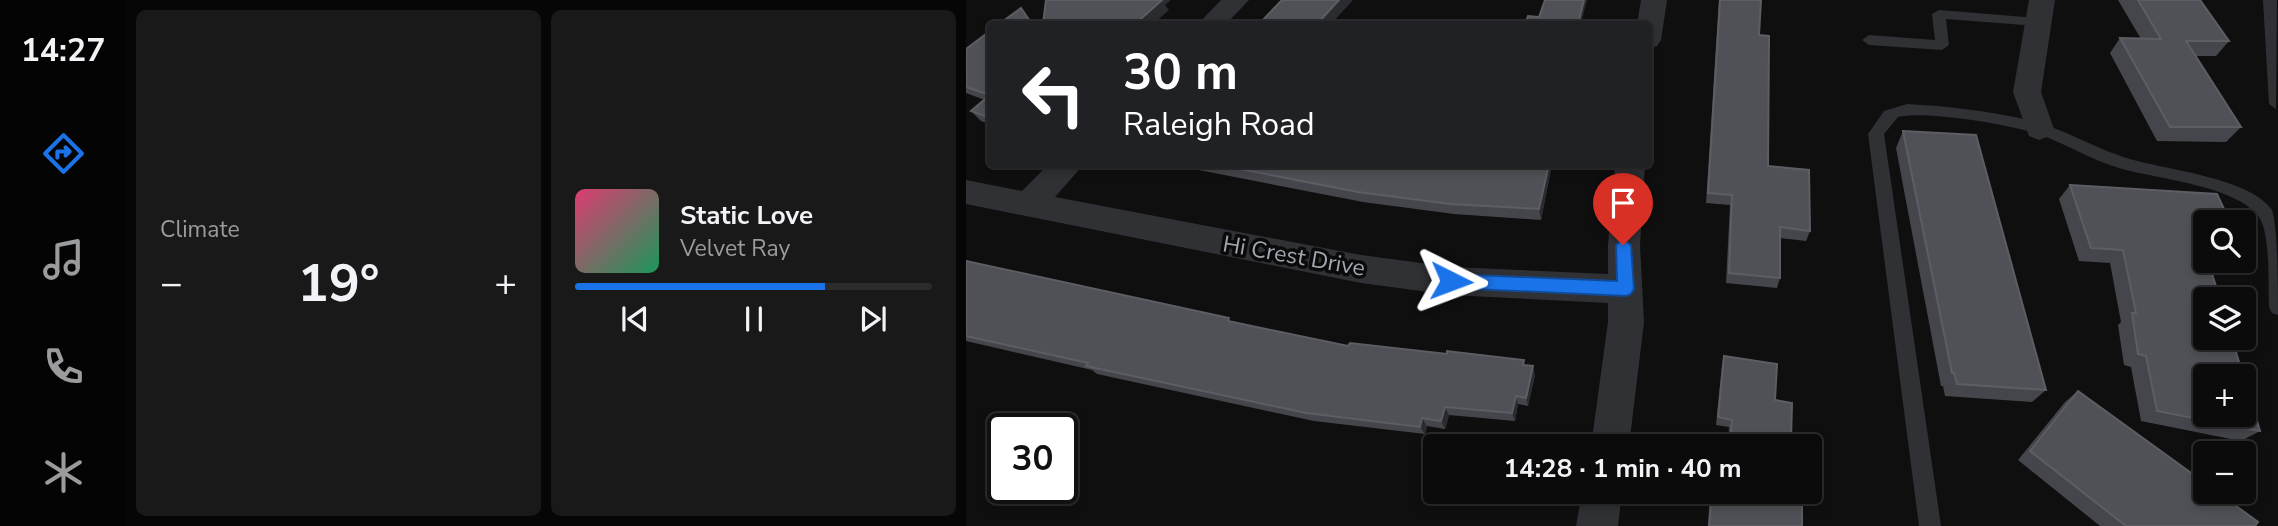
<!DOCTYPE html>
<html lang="en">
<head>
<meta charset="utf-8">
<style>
  :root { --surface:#0b0b0c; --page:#19191a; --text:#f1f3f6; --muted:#9a9b9d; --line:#2b2b2d; --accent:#1a73e8 }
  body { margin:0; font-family:"Nunito Sans",sans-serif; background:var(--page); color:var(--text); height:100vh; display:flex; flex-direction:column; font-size:26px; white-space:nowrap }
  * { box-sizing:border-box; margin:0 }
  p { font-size:23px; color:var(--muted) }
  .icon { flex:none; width:38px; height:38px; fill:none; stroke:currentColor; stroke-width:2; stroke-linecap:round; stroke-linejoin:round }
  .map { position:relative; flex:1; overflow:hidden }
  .sheet { display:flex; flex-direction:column; gap:10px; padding:10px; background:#060607; width:840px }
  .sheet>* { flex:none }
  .hud { position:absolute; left:21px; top:21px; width:665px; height:147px; border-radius:7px; box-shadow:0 4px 10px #0003,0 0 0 2px var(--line); background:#202124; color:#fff; overflow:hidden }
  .tools { position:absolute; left:1227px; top:210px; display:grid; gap:14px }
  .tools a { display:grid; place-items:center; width:63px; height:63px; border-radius:7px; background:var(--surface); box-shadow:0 4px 10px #0003,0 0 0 2px var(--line); font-size:35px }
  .speed { position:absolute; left:21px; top:413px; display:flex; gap:14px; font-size:35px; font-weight:700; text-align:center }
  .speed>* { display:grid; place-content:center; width:91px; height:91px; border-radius:50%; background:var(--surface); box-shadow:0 4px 10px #0003,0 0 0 2px var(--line); line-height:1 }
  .speed .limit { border:4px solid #111; border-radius:10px; background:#fff; color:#111 }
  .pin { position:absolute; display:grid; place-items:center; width:60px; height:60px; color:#fff; margin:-72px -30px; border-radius:50% 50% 50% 0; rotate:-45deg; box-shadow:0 0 7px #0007 }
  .pin .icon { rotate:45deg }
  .me { position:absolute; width:77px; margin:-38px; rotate:93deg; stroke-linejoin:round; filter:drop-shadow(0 0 5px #0008) }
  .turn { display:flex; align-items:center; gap:24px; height:147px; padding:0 21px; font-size:32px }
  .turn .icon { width:91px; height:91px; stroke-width:2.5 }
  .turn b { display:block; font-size:49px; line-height:60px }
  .big { font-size:52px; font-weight:700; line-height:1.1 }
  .sheet .widget { flex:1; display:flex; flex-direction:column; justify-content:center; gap:10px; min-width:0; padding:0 24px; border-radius:10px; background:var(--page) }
  .song { display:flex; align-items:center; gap:21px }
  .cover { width:84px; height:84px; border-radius:10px; background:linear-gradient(135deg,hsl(340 70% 55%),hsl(150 70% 35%)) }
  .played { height:7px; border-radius:4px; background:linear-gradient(90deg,var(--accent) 70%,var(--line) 70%) }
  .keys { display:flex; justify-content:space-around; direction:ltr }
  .heat { display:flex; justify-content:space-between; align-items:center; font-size:38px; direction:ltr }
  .sheet .tiles { flex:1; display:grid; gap:10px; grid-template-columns:repeat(2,1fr) }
  .trip { position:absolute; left:457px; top:434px; width:399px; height:70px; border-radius:7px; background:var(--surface); box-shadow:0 4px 10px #0003,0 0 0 2px var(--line); font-weight:700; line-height:70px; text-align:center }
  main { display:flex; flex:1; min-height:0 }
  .tab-bar { display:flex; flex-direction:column; width:126px; justify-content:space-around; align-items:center; background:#040405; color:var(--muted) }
  .tab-bar .icon { width:49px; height:49px }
  .tab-bar .on { color:var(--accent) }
  .tab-bar b { font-size:32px; color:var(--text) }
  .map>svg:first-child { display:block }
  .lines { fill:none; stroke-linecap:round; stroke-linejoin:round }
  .service { fill:#303135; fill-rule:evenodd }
  .minor { fill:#303135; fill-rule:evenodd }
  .wall { fill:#45464b }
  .shaded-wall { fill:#2b2c2f }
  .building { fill:#4f5156; stroke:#5c5e64; stroke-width:2 }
  .route { fill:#1a73e8; stroke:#114b97; stroke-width:2 }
  .labels { text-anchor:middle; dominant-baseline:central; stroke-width:7; stroke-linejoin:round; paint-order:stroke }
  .street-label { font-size:23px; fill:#a1a6b0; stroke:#0a0a0b }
</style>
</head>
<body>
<main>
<nav class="tab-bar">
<b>14:27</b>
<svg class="icon on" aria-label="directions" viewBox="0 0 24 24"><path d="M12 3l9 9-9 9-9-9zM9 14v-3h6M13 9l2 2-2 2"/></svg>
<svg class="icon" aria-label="music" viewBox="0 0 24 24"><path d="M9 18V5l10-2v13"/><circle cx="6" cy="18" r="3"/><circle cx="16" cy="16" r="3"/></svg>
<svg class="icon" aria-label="phone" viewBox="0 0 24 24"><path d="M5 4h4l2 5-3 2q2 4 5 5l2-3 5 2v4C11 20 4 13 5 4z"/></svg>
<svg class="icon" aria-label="climate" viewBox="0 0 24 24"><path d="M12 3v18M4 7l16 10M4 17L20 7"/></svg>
</nav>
<section class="sheet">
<div class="tiles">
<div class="widget"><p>Climate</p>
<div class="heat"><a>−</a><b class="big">19°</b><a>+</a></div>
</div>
<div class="widget">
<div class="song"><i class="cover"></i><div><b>Static Love</b><p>Velvet Ray</p></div></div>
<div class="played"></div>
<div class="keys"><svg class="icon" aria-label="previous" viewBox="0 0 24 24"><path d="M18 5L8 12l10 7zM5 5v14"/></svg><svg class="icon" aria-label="pause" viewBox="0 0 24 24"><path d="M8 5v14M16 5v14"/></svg><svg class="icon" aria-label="next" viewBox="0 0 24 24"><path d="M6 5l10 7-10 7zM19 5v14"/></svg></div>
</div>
</div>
</section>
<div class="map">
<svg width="1312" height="526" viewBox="0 0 1312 526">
  <rect width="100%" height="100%" fill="#0f0f10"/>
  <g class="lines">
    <g class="service">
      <path d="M1297 0H1311L1310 109 1303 104Z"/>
      <path d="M973 10 1072 18 1079 22 1072 26 980 19 983 45 976 50 903 45 896 40 903 35 969 40 966 14Z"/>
      <path d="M941 104C981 106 1023 111 1062 120 1094 127 1121 144 1152 155 1190 170 1282 175 1306 210 1312 229 1312 289 1312 315L1306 313 1303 307C1302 284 1305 236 1293 217 1270 185 1189 179 1153 168 1126 160 1102 145 1075 135 1047 125 960 110 932 117L918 134 975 526H953L902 134 918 111Z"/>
    </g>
    <g class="minor">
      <path d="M255 0H283L260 24H232Z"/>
      <path d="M675 0H701L695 40 691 46 682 49V24H671Z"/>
      <path d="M1063 0H1089L1075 92 1088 129 1083 136 1073 140 1063 136 1047 92Z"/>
      <path d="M83 164H118L89 197 395 255 485 267 642 274V245L649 164H679L674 245 678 322 663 446H625L642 322V303L485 295 395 283 0 204V180L56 191Z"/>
      <path d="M616 492H656L652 526H610Z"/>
    </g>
  </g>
  <g class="wall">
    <path d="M753 0H795L793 35 802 166 844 231 840 241 814 238V278L811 288 760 283 764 205 740 203Z"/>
    <path d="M1152 0H1234L1263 41 1250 56H1229L1275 127 1260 142 1191 141 1144 53 1154 38 1175 39Z"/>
    <path d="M24 31V124L15 121 5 111 19 100 0 93V49Z"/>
    <path d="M937 131 1080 390 1066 402 979 396 977 386H975L930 148Z"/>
    <path d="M202 164H585V169L575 220 488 214 397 202Z"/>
    <path d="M1104 185 1239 222V261H1277L1265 271 1245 269 1294 431 1275 441 1175 421 1165 367 1158 365 1152 325 1155 322 1144 263 1113 261 1093 199Z"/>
    <path d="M0 261 267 322 382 346 559 365 569 375 562 406 552 404 549 421 483 415 479 429 461 426 459 434 348 421 131 374 126 370 0 341Z"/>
    <path d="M758 356 809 400 825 439 822 446H762L763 427 750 425 756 365Z"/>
    <path d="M1112 391 1289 526H1134L1052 460 1099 402Z"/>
    <path d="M744 492H822V498L836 526H742Z"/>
  </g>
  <g class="shaded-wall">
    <path d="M190 0H205L199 5 203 10 187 24H169Z"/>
    <path d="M373 0H387L365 24H351Z"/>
    <path d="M618 0H621L615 24H612Z"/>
    <path d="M583 164H585V169L575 220 573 209Z"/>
    <path d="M567 366 569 375 562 406 560 398Z"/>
    <path d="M550 396 552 404 549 421 546 413Z"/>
    <path d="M479 407 483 415 479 429 475 421Z"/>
    <path d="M456 418 461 426 459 434 454 427Z"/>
  </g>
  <g class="building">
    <path d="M80 0H196L169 24H77Z"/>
    <path d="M316 0H373L351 24H293Z"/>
    <path d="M579 0H618L612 24H559L562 16 573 17Z"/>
    <path d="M754 0H795L793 35 803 36 802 166 843 170 844 231 814 227V278L763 273 766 195 742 193Z"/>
    <path d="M1172 0H1234L1263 41H1220L1275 127H1204L1154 38 1195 39Z"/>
    <path d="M55 8 66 24H33Z"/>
    <path d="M24 31V95L0 87V75L1 74 0 73V49Z"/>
    <path d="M24 95V118L5 111Z"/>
    <path d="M937 131 1010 135 1080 390 991 384 988 373H986Z"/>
    <path d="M248 164H583L573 209 484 204 392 192Z"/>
    <path d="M1104 185 1251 194 1264 222H1239V261H1242L1254 299H1239V338H1266L1277 376H1239V415H1278V377L1294 431 1191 411 1180 356 1172 354 1166 313H1170L1157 250 1125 248Z"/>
    <path d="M1278 249 1281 258 1278 257Z"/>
    <path d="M0 261 263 318 262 321 382 346 384 343 481 354V351L558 360 557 365 567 366 560 398 550 396 546 413 479 407 475 421 456 418 454 427 340 413 120 366 122 363 0 336Z"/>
    <path d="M758 356 811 364 809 400 826 403 825 439H822V446H764L766 420 752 417Z"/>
    <path d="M1112 391 1239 483V492H1251L1292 522 1289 526H1160L1064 451Z"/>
    <path d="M746 492H822V498L836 500V526H743Z"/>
  </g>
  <path class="route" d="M657 239 665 245 668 289 665 294 660 296 485 288 480 286 477 281 480 276 485 274 651 281 650 245Z"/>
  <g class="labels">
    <g class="street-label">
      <text transform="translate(328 256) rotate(10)">Hi Crest Drive</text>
    </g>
  </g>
</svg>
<div class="tools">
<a><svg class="icon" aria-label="search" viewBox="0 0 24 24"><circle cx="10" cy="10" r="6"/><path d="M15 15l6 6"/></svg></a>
<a><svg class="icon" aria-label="layers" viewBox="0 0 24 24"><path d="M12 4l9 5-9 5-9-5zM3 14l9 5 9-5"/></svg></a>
<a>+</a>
<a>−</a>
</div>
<div class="speed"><div class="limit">30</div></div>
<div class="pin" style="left:657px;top:245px;background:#d93025"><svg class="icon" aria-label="arrive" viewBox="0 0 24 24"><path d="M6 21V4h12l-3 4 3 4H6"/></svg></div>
<svg class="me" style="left:485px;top:281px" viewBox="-20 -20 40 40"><path d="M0-17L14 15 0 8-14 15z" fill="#1a73e8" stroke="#fff" stroke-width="4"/></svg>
<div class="trip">14:28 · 1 min · 40 m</div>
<div class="hud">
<div class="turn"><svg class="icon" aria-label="left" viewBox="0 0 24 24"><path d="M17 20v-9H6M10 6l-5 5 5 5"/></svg><div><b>30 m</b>Raleigh Road</div></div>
</div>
</div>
</main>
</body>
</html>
